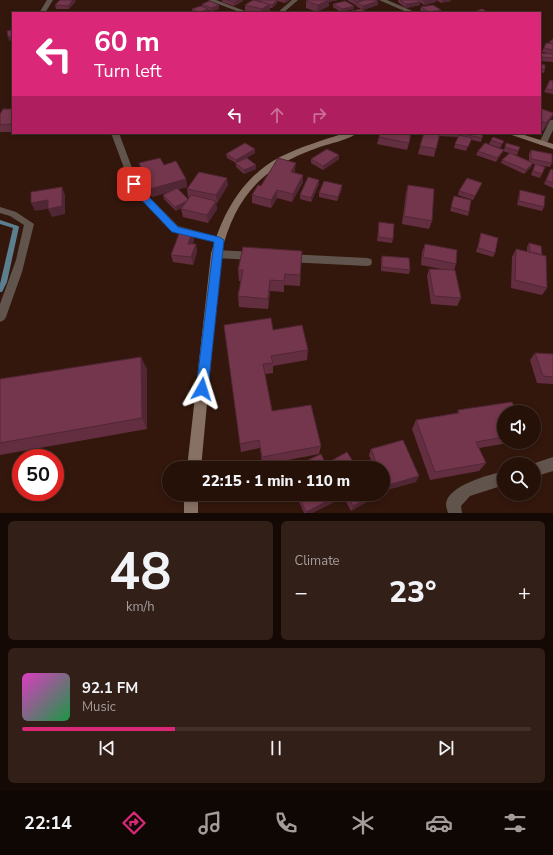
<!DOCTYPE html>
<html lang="en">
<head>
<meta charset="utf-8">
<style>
  :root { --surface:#261109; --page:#321f17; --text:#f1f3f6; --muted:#a49d9c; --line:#42312a; --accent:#db2777 }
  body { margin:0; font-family:"Nunito Sans",sans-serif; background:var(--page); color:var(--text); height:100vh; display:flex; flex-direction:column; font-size:15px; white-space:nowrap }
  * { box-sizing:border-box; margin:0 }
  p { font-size:13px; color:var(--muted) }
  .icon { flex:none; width:22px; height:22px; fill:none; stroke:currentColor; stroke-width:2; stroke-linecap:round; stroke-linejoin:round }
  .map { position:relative; height:513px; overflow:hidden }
  .side { display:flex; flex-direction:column; gap:8px; padding:8px; background:#150905; flex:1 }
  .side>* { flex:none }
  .top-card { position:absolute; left:12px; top:12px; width:529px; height:122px; border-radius:0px; box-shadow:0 2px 6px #0003,0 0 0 1px var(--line); background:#db2777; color:#fff; overflow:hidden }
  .controls { position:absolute; left:497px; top:405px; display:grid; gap:8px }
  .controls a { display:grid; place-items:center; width:44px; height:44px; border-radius:50%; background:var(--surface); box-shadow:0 2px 6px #0003,0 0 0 1px var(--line); font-size:20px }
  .speed { position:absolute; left:12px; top:449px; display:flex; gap:8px; font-size:20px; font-weight:700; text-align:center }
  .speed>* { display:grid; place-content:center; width:52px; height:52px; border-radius:50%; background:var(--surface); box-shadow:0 2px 6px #0003,0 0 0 1px var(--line); line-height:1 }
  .speed .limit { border:6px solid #d22; background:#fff; color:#111 }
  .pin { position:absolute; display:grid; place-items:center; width:34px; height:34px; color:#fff; margin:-17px; border-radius:8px; box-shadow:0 2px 6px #0006 }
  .me { position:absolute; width:44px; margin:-22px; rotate:6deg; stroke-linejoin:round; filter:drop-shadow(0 0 3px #0008) }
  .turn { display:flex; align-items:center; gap:14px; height:84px; padding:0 16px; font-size:18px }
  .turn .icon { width:52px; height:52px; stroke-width:2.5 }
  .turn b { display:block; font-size:28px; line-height:34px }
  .lanes { display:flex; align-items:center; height:38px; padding:0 16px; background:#0003; justify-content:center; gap:20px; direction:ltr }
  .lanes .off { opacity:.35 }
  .big { font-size:30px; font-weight:800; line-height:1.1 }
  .side .tile { flex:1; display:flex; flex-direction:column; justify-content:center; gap:6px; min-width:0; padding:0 14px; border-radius:6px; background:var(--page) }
  .side .dial { align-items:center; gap:0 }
  .dial b { font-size:52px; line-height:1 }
  .song { display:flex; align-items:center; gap:12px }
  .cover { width:48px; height:48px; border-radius:6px; background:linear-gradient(135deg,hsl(310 70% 55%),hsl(140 70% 35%)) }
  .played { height:4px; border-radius:2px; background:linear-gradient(90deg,var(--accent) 30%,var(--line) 30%) }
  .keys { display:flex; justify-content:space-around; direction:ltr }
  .heat { display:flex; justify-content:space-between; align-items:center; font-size:22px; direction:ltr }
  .side .tiles { flex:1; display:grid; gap:8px; grid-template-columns:1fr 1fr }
  .tile:last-child { grid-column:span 2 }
  .trip { position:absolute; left:162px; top:461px; width:228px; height:40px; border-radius:20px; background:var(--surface); box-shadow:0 2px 6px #0003,0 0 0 1px var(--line); font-weight:800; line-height:40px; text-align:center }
  .tabs { display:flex; height:64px; justify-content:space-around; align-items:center; background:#0f0704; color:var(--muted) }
  .tabs .icon { width:28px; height:28px }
  .tabs .active { color:var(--accent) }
  .tabs b { font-size:18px; color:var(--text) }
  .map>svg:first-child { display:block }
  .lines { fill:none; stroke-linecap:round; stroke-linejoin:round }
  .stream { fill:#5b7f8f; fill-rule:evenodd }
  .street { fill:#61544c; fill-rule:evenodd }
  .secondary { fill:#877164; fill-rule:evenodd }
  .wall { fill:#642e41 }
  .shaded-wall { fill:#512635 }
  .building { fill:#74364c; stroke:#512635 }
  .route { fill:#1a73e8; stroke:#114b97 }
</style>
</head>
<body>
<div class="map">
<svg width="553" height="513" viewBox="0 0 553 513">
  <rect width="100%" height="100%" fill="#33170c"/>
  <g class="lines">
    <path class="stream" d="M0 220 18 226 19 227 7 282 2 292H0V284L13 228 0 224Z"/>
    <g class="street">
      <path d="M47 0H53L45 13H39Z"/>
      <path d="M208 0H216L250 13H242Z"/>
      <path d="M292 0H298L283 13H277Z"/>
      <path d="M379 0H387L417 13H409Z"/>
      <path d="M550 120H553V130L546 145H540L539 143Z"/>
      <path d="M111 133H119L138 184 142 190 178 226 222 238 224 240 222 242 219 243 172 231 136 194 130 184Z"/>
      <path d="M0 207 16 212 34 224 22 272 6 317 4 320 0 322V304L16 260 24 225 10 216 0 213Z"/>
      <path d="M216 250 254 252 258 253 259 256 258 259 254 260 216 258 212 257 211 254 212 251Z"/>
      <path d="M288 254 367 258 371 259 372 262 371 265 367 266 288 262 284 261 283 258 284 255Z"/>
      <path d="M553 457V471L534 477V464H532Z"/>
      <path d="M504 471V485L470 496 461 506 462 513H448C447 510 446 506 446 504 448 485 489 475 504 471Z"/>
    </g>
    <g class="secondary">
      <path d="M345 133H357C349 140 327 144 317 148 261 168 235 197 221 254L201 468H187L211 254C222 214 242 177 280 157 300 147 323 140 345 133Z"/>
      <path d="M506 133H518L553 144V149Z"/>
      <rect x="184" y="494" width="14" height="19"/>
    </g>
  </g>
  <g class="wall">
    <path d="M222 0H243V1L234 6 222 2Z"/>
    <path d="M255 0H290L285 3 277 1V3L272 8H270V11L267 13H252L245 11V5Z"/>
    <path d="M308 0H338L329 2V6L317 12 306 8V1Z"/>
    <path d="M348 0H375L378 1V5L363 10 368 13H351L352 11 361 9 356 6V5L348 1Z"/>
    <path d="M398 0H436V2L424 5 420 2V5L406 8 398 2Z"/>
    <path d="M436 0H451V1L441 3Z"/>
    <path d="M76 1 69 9H56L55 5Z"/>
    <path d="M202 4 219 5V9L212 11 208 10 209 13H192V9L202 7Z"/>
    <path d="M333 4 354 6V9L341 12 333 7Z"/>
    <path d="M421 7 440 13H425L420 10Z"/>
    <path d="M553 39V54L542 52 546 43H549L550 41Z"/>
    <path d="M540 53 553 54V62L540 61Z"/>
    <path d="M540 64 545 69 544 73 540 72Z"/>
    <path d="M550 80 553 81V94L544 92Z"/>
    <path d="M13 109V132H0V114Z"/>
    <path d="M540 111 553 113V115L550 121 543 131 540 130Z"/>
    <path d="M424 133H459L458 137 439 136 434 157 418 154Z"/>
    <path d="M462 133H483L482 138 481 142 471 140 466 151 454 148 455 144 462 136Z"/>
    <path d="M379 137 410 140 407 150 377 144Z"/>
    <path d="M493 137 502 145 500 148 489 144 491 140Z"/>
    <path d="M506 143 520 147 517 155 513 154 529 161V154L531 150 552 163 550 167 538 165 542 174 540 178 531 175 535 164H532L531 167 524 174 501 163 502 160 509 153 503 151 496 162 476 155 478 151 504 150Z"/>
    <path d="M255 149V153L241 161 256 169 244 174 236 167V163L227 158 226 154Z"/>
    <path d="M311 159H339L323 170 311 163Z"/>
    <path d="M139 163 164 165 186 179 187 187 178 189 188 199 190 197H188L187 189 228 185 217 203H216L217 209 208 223 183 217 181 209 182 207 176 211 164 199 163 195 171 191 152 197 141 171Z"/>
    <path d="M551 169 553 170V188L544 184Z"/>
    <path d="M295 170 294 173 303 175V182L292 202 277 198 271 208 252 203V195L261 186Z"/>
    <path d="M319 180V184L311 202 300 199V195Z"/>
    <path d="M482 183 473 200 458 195 459 191Z"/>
    <path d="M408 185 432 221 429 229 402 224 406 192Z"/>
    <path d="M342 189 337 201 319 197V193Z"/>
    <path d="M520 190 544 207 542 211 517 205 519 194Z"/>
    <path d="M454 196 469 212 468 216 450 211Z"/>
    <path d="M379 222 393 239 392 243 377 241Z"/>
    <path d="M192 232 194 240 192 244H196L197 252 193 265 173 262 171 255Z"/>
    <path d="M481 233 495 253 493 257 476 252 480 237Z"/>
    <path d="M529 243 547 288 542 295 511 288 512 257 516 249 527 252V247Z"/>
    <path d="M425 244 456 264 454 270 461 298 457 306 431 304 427 276 429 269H441L421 265 422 252Z"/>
    <path d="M302 251 300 286 284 285V292L270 291 268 309 239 307 238 296 241 281H239L238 270Z"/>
    <path d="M382 256 410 270 409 274 381 271V260Z"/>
    <path d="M224 325 273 330 308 350 307 360 273 366V373L265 374 272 411 321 446 319 454 262 465 260 448 241 452Z"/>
    <path d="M535 353 553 354V384L537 383 530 360Z"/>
    <path d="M147 369V429L0 455V379Z"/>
    <path d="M458 410 504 412V442H515L479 448 486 463 479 471 430 480 412 429 416 420 457 413Z"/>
    <path d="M371 449 416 482 383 491V468H374L369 455Z"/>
    <path d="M329 462 357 468H291H328Z"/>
    <path d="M296 494H341L340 499 312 513H304Z"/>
    <path d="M342 494H372L373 495 370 500 351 511Z"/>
  </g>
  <g class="shaded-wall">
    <path d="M73 0H75L76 1 69 9 68 6Z"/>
    <path d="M239 0H243V1L234 6V2Z"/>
    <path d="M277 0V3L272 8V5Z"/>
    <path d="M285 0H290L285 3Z"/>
    <path d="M329 0H338L329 2V6L317 12 318 5Z"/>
    <path d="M432 0H436V2L424 5 425 1Z"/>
    <path d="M442 0H451V1L441 3Z"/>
    <path d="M378 1V5L363 10V6Z"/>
    <path d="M420 2V5L406 8V4Z"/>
    <path d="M270 4V11L267 13H262V9Z"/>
    <path d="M219 5V9L212 11 211 8Z"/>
    <path d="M354 6V9L341 12 342 9Z"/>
    <path d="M208 9 209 13H199Z"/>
    <path d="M441 10 440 13H429V12Z"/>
    <path d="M13 36V40L9 41 8 37Z"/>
    <path d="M553 114 550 121 543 131 546 123Z"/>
    <path d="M255 149V153L236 163V160Z"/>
    <path d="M504 150 496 162 497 158Z"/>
    <path d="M339 155V159L323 170V166Z"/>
    <path d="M296 163 295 170 290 179 291 172Z"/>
    <path d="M533 163 531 167 524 174 526 170Z"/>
    <path d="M256 165V169L244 174V170Z"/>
    <path d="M303 175V182L292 202 293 194Z"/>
    <path d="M227 178 228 185 217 203 216 195Z"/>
    <path d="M186 179 187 187 152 197 150 189Z"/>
    <path d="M319 180V184L311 202V198Z"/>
    <path d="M342 185V189L337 201 338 197Z"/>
    <path d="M62 187 65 195V214L52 217 48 209Z"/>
    <path d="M277 190V198L271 208V200Z"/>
    <path d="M48 200 52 208 35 211 31 203Z"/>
    <path d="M189 200 190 204 176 211 175 207Z"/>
    <path d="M216 201 217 209 208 223 207 215Z"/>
    <path d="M192 232 194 240 190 251 188 244Z"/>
    <path d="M196 244 197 252 193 265 191 257Z"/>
    <path d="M270 280V291L268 309V299Z"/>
    <path d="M141 357 147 369V429L142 418Z"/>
    <path d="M419 476 416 482 383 491 385 486Z"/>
    <path d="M341 494 340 499 312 513H306V512Z"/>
    <path d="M373 495 370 500 351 511 353 506Z"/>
  </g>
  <g class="building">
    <path d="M60 0H73L68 6 55 5Z"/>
    <path d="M227 0H239L234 2Z"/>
    <path d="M253 0 270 4 262 9 245 5Z"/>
    <path d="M255 0H277L272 5Z"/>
    <path d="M309 0H329L318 5 306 1Z"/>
    <path d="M353 0H362L356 2Z"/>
    <path d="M365 0H375L378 1 363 6 356 3Z"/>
    <path d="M400 0H417L420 2 406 4Z"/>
    <path d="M422 0H432L425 1Z"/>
    <path d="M210 1 219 5 211 8 202 4Z"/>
    <path d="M345 1 354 6 342 9 333 4Z"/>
    <path d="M433 5 441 10 429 12 421 7Z"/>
    <path d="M201 6 208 9 199 13 192 9Z"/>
    <path d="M361 9 368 13H355L352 11Z"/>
    <path d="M482 9 490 13H477L474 12Z"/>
    <path d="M13 30V36L8 37 7 31Z"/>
    <path d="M546 43 553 44V50L544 48Z"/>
    <path d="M540 53 553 54V58L540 57Z"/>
    <path d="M540 64 545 65V69H540Z"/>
    <path d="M550 80 553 81V90L546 89Z"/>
    <path d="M3 109H13V121L11 124 0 125V114Z"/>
    <path d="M542 109 553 113V114L546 123 540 121V111Z"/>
    <path d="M380 133H411L409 143 379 137Z"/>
    <path d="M424 133H440L436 149 420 146Z"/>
    <path d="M463 133H483L482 138 463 134Z"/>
    <path d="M459 135 472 138 468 147 455 144Z"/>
    <path d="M493 137 504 141 502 144 491 140Z"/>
    <path d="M245 143 255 149 236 160 226 154Z"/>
    <path d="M485 143 504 150 497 158 478 151Z"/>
    <path d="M506 143 520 147 518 151 505 147Z"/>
    <path d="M327 149 339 155 323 166 311 159Z"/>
    <path d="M531 150 552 154V163L531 159Z"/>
    <path d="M510 153 533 163 526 170 502 160Z"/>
    <path d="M160 158 164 165 176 161 186 179 150 189 139 163Z"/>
    <path d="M247 158 256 165 244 170 235 163Z"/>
    <path d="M278 158 296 163 291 172 303 175 293 194 277 190 271 200 252 195 258 185 261 186Z"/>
    <path d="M535 164 545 167 542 174 533 171Z"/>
    <path d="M551 169 553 170V183L546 180Z"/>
    <path d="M199 172 227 178 216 195 187 189Z"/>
    <path d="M308 177 319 180 311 198 300 195Z"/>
    <path d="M467 178 482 183 475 196 459 191Z"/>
    <path d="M324 181 342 185 338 197 319 193Z"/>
    <path d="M408 185 434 189 432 221 404 216Z"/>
    <path d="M62 187V206L48 209V200L31 203V192Z"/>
    <path d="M177 188 188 199 187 201 175 207 163 195Z"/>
    <path d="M520 190 545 196 544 207 519 201Z"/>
    <path d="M191 195 216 201 207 215 181 209Z"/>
    <path d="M454 196 471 200 469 212 451 207Z"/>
    <path d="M379 222 394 224 393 239 378 237Z"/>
    <path d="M180 231 192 232 188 244H196L191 257 171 255Z"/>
    <path d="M481 233 498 238 495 253 478 248Z"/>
    <path d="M529 243 541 246 542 255 530 252Z"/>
    <path d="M425 244 457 250 456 264 423 257Z"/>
    <path d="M243 247 302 251 300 275 285 274 284 281 270 280 268 299 238 296 243 270H238Z"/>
    <path d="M516 249 546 256 547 288 515 280Z"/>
    <path d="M382 256 409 258 410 270 382 267Z"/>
    <path d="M429 269 455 270 461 298 434 296Z"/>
    <path d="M271 318 273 330 302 325 308 350 271 356 273 363 263 364 272 411 311 405 321 446 262 457 259 440 240 444 224 325Z"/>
    <path d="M535 353 553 354V377L543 376Z"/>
    <path d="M141 357 142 418 0 443V379Z"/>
    <path d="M512 402 517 412H504V437L476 442 486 463 435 472 416 420 459 413 458 410Z"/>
    <path d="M403 440 419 476 385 486 383 480V468H378L371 449Z"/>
    <path d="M347 452 357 468H332L329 462Z"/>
    <path d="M321 454 328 468H291Z"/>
    <path d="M298 494H341L306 512Z"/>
    <path d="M347 494H372L373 495 353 506Z"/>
  </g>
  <path class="route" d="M134 181 136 182 142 190 178 227 219 237 224 240 208 389 206 393 202 394 198 393 196 389 214 242 172 232 136 194 130 184Z"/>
</svg>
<div class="controls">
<a><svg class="icon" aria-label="sound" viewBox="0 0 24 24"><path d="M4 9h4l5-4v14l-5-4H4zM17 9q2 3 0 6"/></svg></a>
<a><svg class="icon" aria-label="search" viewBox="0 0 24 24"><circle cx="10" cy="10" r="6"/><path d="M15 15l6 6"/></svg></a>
</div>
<div class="speed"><div class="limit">50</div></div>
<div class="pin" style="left:134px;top:184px;background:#d93025"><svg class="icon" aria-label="arrive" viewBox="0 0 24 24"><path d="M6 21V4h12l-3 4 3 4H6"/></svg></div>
<svg class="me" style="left:202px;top:389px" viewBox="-20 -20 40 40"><path d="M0-17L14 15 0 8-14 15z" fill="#1a73e8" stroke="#fff" stroke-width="4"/></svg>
<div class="trip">22:15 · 1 min · 110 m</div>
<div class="top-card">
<div class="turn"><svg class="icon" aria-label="left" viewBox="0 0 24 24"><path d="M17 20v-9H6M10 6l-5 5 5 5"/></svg><div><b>60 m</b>Turn left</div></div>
<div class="lanes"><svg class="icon" aria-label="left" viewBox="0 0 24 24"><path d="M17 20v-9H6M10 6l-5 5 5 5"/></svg><svg class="icon off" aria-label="ahead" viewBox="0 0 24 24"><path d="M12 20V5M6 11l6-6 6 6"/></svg><svg class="icon off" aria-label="right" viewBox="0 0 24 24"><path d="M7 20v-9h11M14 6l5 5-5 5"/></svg></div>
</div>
</div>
<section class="side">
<div class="tiles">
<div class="tile dial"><b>48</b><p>km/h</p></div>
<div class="tile"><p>Climate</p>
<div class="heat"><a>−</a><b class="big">23°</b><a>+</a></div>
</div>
<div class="tile">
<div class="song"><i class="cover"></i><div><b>92.1 FM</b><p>Music</p></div></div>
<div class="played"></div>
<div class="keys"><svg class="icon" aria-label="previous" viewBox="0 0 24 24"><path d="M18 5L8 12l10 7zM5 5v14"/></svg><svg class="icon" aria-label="pause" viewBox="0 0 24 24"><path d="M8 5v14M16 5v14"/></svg><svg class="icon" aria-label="next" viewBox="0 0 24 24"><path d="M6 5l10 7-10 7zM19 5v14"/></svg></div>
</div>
</div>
</section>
<nav class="tabs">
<b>22:14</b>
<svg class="icon active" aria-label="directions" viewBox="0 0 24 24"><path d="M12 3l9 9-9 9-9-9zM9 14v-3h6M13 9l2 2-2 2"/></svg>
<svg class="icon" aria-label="music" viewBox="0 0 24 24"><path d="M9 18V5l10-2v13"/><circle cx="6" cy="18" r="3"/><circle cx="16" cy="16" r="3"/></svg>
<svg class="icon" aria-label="phone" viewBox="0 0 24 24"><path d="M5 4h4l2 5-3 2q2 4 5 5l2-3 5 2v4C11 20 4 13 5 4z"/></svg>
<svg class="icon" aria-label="climate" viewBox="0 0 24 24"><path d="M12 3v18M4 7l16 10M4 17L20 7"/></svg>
<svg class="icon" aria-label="car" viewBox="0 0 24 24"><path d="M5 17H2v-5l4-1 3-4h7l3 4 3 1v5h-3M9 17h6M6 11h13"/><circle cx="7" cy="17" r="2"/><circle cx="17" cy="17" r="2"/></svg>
<svg class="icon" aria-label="filters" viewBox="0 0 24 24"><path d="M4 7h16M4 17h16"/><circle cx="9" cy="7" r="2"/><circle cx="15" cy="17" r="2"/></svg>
</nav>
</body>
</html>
